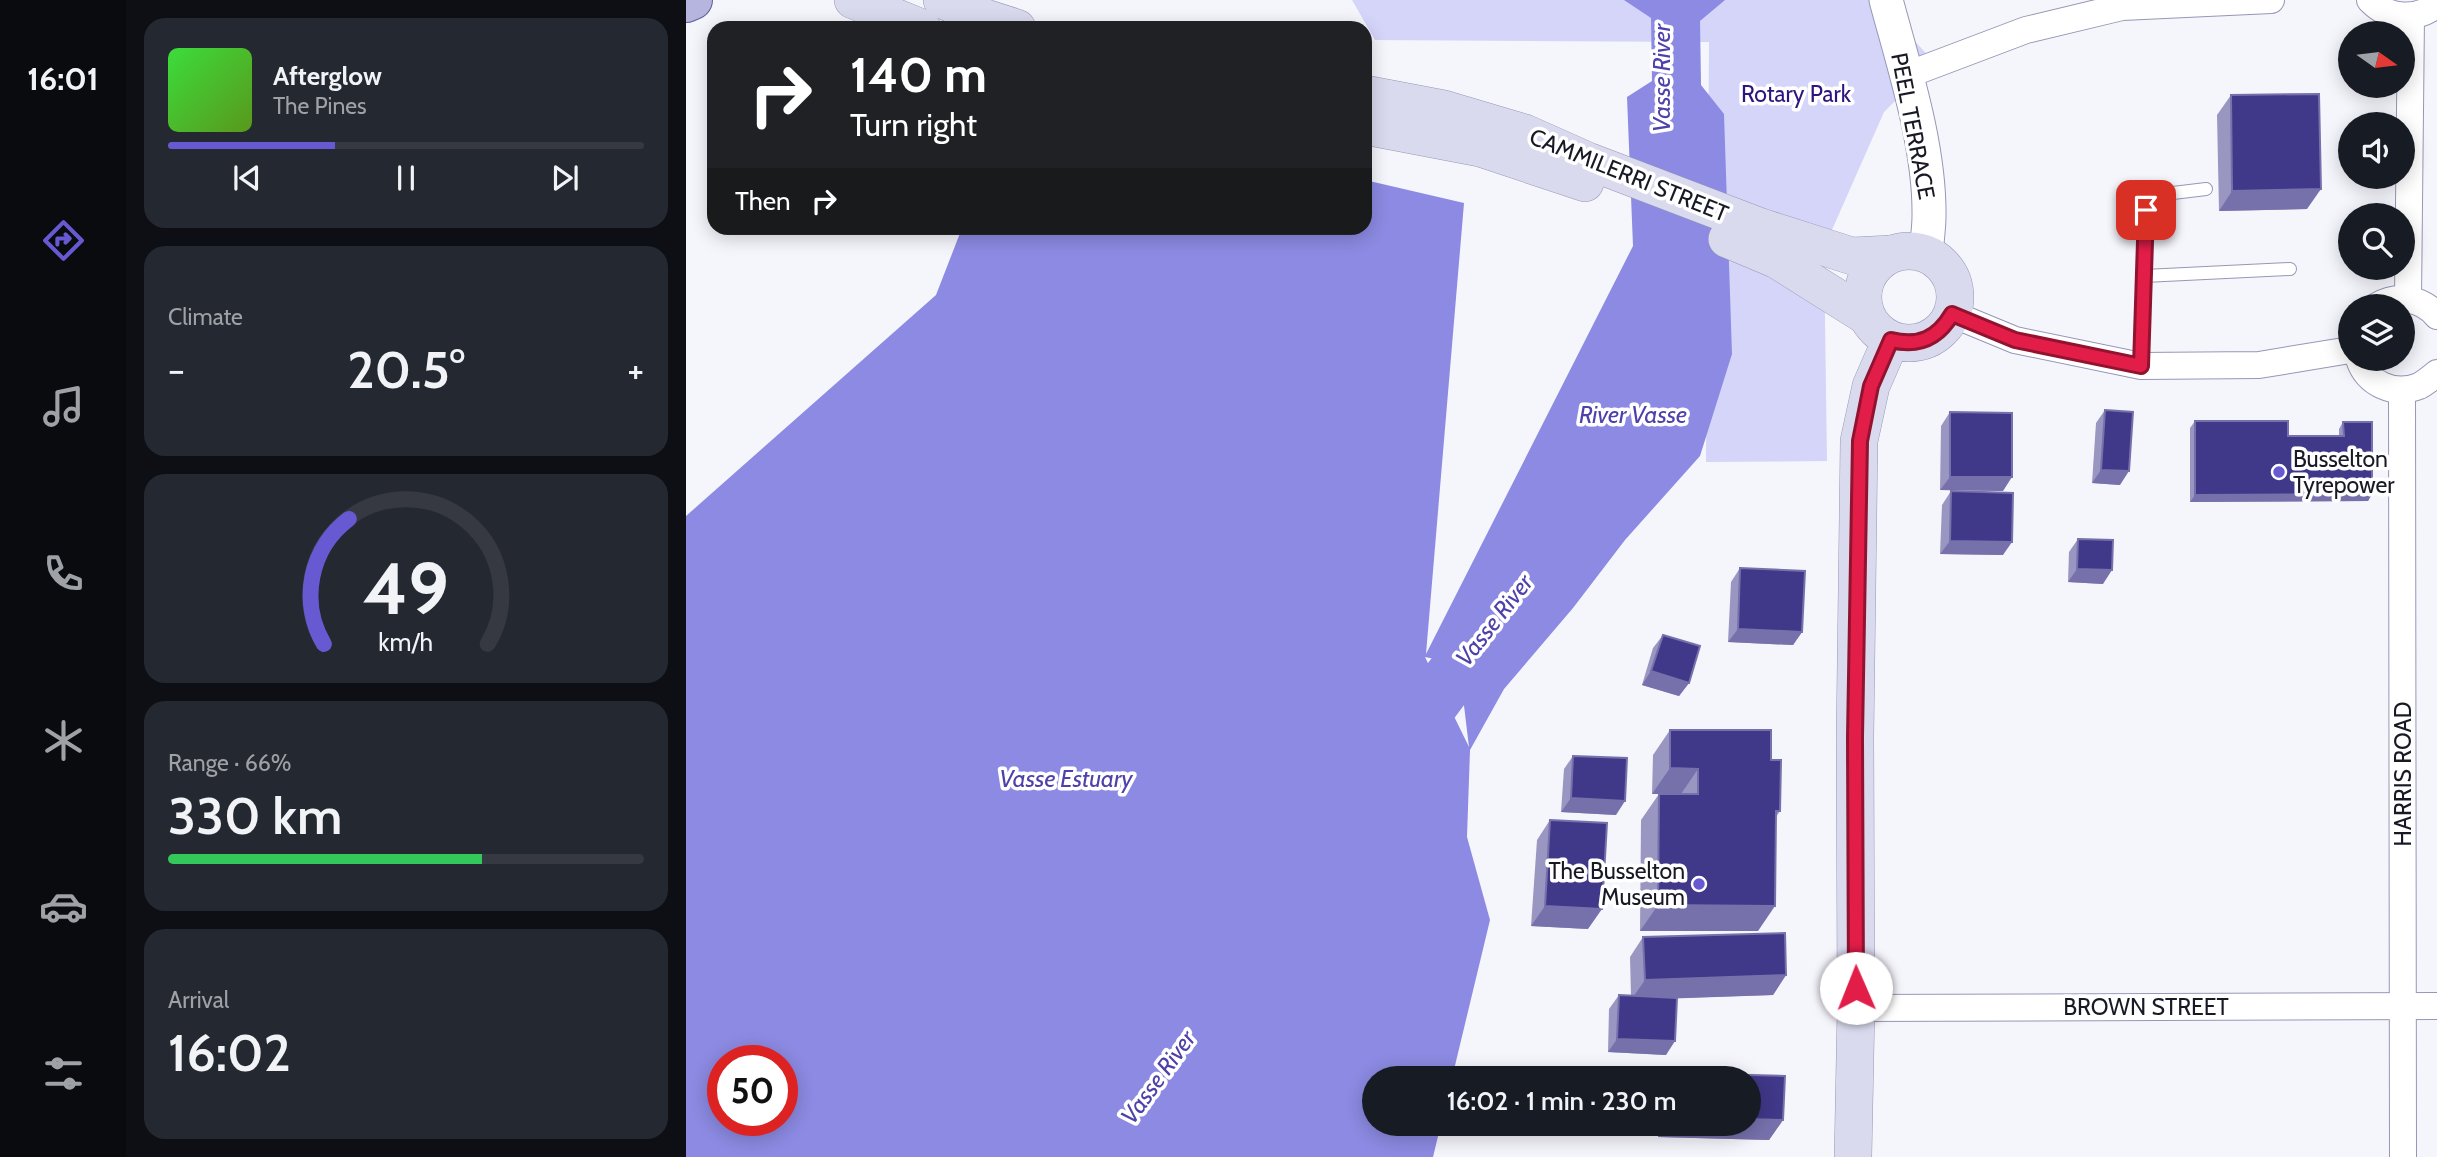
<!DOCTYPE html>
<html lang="en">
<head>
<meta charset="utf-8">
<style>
  :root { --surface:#171b24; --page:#242831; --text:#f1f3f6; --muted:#9ea1a6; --line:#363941; --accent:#6659d2 }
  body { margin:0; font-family:Cabin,sans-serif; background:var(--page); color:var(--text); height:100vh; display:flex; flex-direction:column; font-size:26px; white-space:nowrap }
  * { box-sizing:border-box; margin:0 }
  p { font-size:23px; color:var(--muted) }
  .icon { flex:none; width:38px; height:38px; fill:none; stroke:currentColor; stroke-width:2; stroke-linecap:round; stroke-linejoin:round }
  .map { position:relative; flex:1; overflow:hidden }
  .drawer { display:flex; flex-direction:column; gap:18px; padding:18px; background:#0d0f14; width:560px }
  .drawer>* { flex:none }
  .hud { position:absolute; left:21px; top:21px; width:665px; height:214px; border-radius:21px; box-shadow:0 4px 18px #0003; background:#202124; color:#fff; overflow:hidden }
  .needle { width:46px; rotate:104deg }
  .fabs { position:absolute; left:1652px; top:21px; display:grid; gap:14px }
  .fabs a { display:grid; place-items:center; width:77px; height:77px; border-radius:50%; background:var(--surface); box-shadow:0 4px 18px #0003; font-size:35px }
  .speed { position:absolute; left:21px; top:1045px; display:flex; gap:14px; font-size:35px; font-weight:700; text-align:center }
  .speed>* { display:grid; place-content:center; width:91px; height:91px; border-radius:50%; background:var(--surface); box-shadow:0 4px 18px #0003; line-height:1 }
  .speed .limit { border:10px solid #d22; background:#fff; color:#111 }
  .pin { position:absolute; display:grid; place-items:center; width:60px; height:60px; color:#fff; margin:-30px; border-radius:14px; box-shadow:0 4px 10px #0006 }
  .me { position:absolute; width:77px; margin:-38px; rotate:359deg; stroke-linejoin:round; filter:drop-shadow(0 0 5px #0008) }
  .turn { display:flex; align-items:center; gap:24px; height:147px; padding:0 28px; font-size:32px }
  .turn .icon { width:91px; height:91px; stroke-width:2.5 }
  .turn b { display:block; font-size:49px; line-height:60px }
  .then { display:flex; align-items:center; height:66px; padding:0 28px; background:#0003; gap:14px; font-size:26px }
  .big { font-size:52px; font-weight:600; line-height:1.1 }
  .drawer .widget { flex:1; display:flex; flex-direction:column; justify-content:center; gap:10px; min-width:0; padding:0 24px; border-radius:21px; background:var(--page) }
  .drawer .dial { align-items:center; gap:0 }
  .dial svg { height:182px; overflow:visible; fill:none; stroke:var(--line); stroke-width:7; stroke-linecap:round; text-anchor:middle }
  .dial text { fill:var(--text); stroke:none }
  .song { display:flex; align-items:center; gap:21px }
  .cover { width:84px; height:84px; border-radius:10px; background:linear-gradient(135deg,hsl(120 70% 55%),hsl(90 70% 35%)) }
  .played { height:7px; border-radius:4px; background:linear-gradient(90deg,var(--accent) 35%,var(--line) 35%) }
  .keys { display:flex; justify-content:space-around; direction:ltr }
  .heat { display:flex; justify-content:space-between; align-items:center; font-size:38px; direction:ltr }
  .charge { height:10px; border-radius:5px; background:linear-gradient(90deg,#34c759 66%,var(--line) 0) }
  .trip { position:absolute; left:676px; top:1066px; width:399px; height:70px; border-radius:35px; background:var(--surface); box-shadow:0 4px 18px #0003; font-weight:600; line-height:70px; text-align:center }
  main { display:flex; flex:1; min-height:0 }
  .dock { display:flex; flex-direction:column; width:126px; justify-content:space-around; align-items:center; background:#090b0e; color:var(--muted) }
  .dock .icon { width:49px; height:49px }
  .dock .on { color:var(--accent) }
  .dock b { font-size:32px; color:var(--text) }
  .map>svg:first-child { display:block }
  .green { fill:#d4d5f9 }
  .water { fill:#8c8ae2; fill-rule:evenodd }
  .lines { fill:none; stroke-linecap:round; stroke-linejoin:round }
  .river { stroke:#8c8ae2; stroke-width:54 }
  .service-casing { stroke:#9697b6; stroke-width:14 }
  .minor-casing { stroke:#9697b6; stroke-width:28 }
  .tertiary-casing { stroke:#9697b6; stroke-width:35 }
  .secondary-casing { stroke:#9697b6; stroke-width:38 }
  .primary-casing { stroke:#5f5e91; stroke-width:40 }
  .service { stroke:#fff; stroke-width:12 }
  .minor { stroke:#fff; stroke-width:26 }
  .tertiary { stroke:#fff; stroke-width:33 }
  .secondary { stroke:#dadaef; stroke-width:37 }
  .primary { stroke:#b5b5e0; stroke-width:38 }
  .wall { fill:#9a96c2 }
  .shaded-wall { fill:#7671ab }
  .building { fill:#403888; stroke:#7671ab; stroke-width:2 }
  .route-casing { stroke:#92132f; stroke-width:18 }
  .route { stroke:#e11d48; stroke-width:12 }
  .poi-dot { fill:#6659d2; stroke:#fff; stroke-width:2.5 }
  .labels { text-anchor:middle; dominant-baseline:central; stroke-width:7; stroke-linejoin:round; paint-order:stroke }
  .park-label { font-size:23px; fill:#2e157d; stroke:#fff }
  .street-label { font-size:23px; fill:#191925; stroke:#fff }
  .poi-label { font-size:23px; fill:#191925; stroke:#fff; text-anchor:start }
  .water-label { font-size:24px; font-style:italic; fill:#4e41a9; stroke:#fff }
</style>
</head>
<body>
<main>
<nav class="dock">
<b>16:01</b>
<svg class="icon on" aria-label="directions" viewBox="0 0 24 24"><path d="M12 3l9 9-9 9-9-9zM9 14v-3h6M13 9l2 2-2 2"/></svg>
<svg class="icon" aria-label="music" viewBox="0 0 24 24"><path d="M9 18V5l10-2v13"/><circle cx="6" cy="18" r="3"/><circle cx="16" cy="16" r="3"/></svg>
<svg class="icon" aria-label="phone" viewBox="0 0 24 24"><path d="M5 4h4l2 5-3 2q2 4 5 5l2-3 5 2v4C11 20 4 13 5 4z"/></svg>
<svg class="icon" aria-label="climate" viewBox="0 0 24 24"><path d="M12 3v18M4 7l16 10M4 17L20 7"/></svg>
<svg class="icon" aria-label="car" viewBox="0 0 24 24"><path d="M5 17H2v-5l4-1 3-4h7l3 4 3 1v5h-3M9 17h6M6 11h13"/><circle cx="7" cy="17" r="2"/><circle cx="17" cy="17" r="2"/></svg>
<svg class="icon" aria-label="filters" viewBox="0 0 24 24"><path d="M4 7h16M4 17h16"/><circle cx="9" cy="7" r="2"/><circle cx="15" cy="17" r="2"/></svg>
</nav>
<section class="drawer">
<div class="widget">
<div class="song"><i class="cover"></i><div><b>Afterglow</b><p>The Pines</p></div></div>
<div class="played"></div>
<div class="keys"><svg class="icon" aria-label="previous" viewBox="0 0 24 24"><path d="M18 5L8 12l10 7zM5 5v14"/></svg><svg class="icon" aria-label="pause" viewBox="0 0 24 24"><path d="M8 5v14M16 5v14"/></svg><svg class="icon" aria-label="next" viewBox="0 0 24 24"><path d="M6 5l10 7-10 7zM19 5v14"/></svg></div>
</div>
<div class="widget"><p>Climate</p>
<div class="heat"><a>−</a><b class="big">20.5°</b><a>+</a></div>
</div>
<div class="widget dial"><svg viewBox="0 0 100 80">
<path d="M14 69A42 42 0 1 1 86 69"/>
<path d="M14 69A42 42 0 0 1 25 14" stroke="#6659d2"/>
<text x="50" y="56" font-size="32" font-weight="700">49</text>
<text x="50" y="72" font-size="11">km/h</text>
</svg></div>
<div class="widget"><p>Range · 66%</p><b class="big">330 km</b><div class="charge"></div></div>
<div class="widget"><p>Arrival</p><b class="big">16:02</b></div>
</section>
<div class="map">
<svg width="1751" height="1157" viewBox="0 0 1751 1157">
  <rect width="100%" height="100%" fill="#f5f5fc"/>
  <path class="green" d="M666 0H1191L1248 62 1198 112 1138 248 1141 461 1020 462 1023 42 689 40Z"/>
  <path class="water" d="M938 0H1039L1014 21 1015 85 1038 114 1046 354 1014 456 939 540 887 608 818 689 784 750 781 837 804 920 766 1078H688V1124H755L747 1157H0V516L250 295 276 228H679V180L778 203 740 654 947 246 941 97 966 81 965 18ZM739 657 773 664 783 747ZM37 1060H96V1120H37Z"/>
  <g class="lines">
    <path class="river" d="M710 751 820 604"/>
    <defs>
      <g id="service">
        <path d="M1458 276 1604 269"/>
        <path d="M1455 366 1460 210 1487 193 1520 189"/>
      </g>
      <g id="minor">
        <path d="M1684 0C1702 19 1731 21 1751 4"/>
        <path d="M1221 75 1340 30 1436 7 1585 0"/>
        <path d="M1722 299 1725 16"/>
        <path d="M1691 306C1711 294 1736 298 1751 316"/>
        <path d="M1266 314 1329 340 1455 366 1573 365 1664 350"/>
        <path d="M1673 359C1681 384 1708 396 1733 386 1739 383 1745 378 1751 373"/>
        <path d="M1716 390 1717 1157"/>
        <path d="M1170 1008 1751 1006"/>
      </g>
      <path id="tertiary" d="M1200 0C1218 67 1244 146 1243 216 1243 228 1241 241 1240 253"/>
      <g id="secondary">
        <path d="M167 0 236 28"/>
        <path d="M256 0 300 18 331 28"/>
        <path d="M679 94 758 109 839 133 902 161 1075 227 1166 256 1205 254"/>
        <path d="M679 126 794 148 899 183"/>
        <path d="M1041 239 1091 260 1180 316"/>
        <circle cx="1223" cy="297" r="46"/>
        <path d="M1167 1157 1170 1008 1169 737 1173 441 1185 386 1205 340"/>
      </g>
      <path id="primary" d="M0 3 7 0"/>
    </defs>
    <use href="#service" class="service-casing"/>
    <use href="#minor" class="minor-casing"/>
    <use href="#tertiary" class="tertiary-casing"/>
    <use href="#secondary" class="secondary-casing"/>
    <use href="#primary" class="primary-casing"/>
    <use href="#service" class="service"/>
    <use href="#minor" class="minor"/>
    <use href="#tertiary" class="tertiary"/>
    <use href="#secondary" class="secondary"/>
    <use href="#primary" class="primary"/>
  </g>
  <g class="wall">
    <path d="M1545 95 1621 209 1533 211 1531 115Z"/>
    <path d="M1419 410 1434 485 1406 483 1410 423Z"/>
    <path d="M1264 412 1317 491 1254 490 1255 426Z"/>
    <path d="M1509 421 1602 436H1653V429L1657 422 1686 494 1682 501 1504 502V428Z"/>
    <path d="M1265 491 1317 555 1254 554 1256 505Z"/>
    <path d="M1392 539 1417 584 1382 582 1383 552Z"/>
    <path d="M1054 568 1116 632 1107 645 1042 642 1045 582Z"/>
    <path d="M977 635 1003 683 993 696 956 685 967 648Z"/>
    <path d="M984 730 1085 760 1094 811 1090 817 1072 931H954L955 820 973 794H995H966L967 755Z"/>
    <path d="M887 756 930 815 875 812 878 769Z"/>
    <path d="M864 820 902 929 845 926 851 840Z"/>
    <path d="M957 937 1100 975 1087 995 991 998 980 1055 922 1052 923 1009 933 995 945 996 944 957Z"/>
    <path d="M988 1073 1099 1076 1097 1120 1083 1140 972 1137 973 1124H1062V1078H984Z"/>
  </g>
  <g class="shaded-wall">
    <path d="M1635 189 1621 209 1533 211 1546 191Z"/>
    <path d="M1415 470 1443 471 1434 485 1406 483Z"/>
    <path d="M1264 477H1326L1317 491 1254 490Z"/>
    <path d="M1686 494 1682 501 1504 502 1509 495Z"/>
    <path d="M1264 541 1326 542 1317 555 1254 554Z"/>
    <path d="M1391 569 1426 570 1417 584 1382 582Z"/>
    <path d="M1052 629 1116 632 1107 645 1042 642Z"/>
    <path d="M965 671 1003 683 993 696 956 685Z"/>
    <path d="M984 768 1012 769 995 794H966Z"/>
    <path d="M885 798 939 801 930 815 875 812Z"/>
    <path d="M972 905 1089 906 1072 931H954Z"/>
    <path d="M859 906 916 909 902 929 845 926Z"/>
    <path d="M1100 975 1087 995 945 1000 959 980Z"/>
    <path d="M931 1039 989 1041 980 1055 922 1052Z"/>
    <path d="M1062 1119 1097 1120 1083 1140 972 1137 981 1124H1062Z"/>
  </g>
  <g class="building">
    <path d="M1633 94 1635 189 1546 191 1545 95Z"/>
    <path d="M1419 410 1447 412 1443 471 1415 470Z"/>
    <path d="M1264 412 1326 413V477H1264Z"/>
    <path d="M1509 421H1602V436H1658L1657 422H1686V494L1509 495Z"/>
    <path d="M1265 491 1327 493 1326 542 1264 541Z"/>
    <path d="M1392 539 1427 540 1426 570 1391 569Z"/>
    <path d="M1054 568 1119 571 1116 632 1052 629Z"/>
    <path d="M977 635 1014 646 1003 683 965 671Z"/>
    <path d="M984 730H1085V760H1095L1094 811H1090L1089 906 972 905 973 794H1012V769L984 768Z"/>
    <path d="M887 756 941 758 939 801 885 798Z"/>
    <path d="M864 820 921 823 916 909 859 906Z"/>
    <path d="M1099 933 1100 975 959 980 957 937Z"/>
    <path d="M933 995 991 998 989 1041 931 1039Z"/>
    <path d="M988 1073 1099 1076 1097 1120 1062 1119V1078H988Z"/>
  </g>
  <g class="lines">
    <defs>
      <path id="route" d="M1170 988 1169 737 1174 441 1185 386 1205 340C1233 347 1252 338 1266 314L1329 340 1455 366 1460 210"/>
    </defs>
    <use href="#route" class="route-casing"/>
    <use href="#route" class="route"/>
  </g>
  <g class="poi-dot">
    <circle cx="1593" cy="472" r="7"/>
    <circle cx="1013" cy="884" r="7"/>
  </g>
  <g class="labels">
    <g class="park-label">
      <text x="1110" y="94">Rotary Park</text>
    </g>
    <g class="street-label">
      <text transform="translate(1227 126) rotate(79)">PEEL TERRACE</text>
      <text transform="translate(943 175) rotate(22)">CAMMILERRI STREET</text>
      <text transform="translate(1717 774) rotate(-90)">HARRIS ROAD</text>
      <text x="1460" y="1007">BROWN STREET</text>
    </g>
    <g class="poi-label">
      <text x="1607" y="459">Busselton<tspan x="1607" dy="26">Tyrepower</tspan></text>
      <text x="999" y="871" text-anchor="end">The Busselton<tspan x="999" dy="26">Museum</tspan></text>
    </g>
    <g class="water-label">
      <text transform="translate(975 78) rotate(-90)">Vasse River</text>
      <text x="947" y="414">River Vasse</text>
      <text transform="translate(808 620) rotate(-52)">Vasse River</text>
      <text x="380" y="778">Vasse Estuary</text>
      <text transform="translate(472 1077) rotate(-54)">Vasse River</text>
    </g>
  </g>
</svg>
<div class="fabs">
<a><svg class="needle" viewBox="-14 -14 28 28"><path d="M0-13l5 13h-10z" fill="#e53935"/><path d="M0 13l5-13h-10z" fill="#9ea1a6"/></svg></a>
<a><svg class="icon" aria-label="sound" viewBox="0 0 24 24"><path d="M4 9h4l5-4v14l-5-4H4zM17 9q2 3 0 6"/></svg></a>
<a><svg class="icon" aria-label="search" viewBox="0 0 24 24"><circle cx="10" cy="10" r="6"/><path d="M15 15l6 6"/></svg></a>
<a><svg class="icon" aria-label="layers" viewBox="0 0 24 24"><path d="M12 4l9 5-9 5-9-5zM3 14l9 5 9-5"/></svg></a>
</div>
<div class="speed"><div class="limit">50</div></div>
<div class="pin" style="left:1460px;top:210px;background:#d93025"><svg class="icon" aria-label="arrive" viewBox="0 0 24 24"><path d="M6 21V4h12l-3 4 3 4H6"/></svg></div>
<svg class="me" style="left:1170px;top:988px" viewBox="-20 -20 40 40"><circle r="19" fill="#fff"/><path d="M0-13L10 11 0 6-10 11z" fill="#e11d48"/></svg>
<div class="trip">16:02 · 1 min · 230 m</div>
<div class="hud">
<div class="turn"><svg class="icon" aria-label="right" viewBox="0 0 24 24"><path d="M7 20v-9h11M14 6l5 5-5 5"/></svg><div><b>140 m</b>Turn right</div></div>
<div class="then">Then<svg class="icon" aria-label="right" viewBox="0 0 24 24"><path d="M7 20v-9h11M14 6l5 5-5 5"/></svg></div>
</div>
</div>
</main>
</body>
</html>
